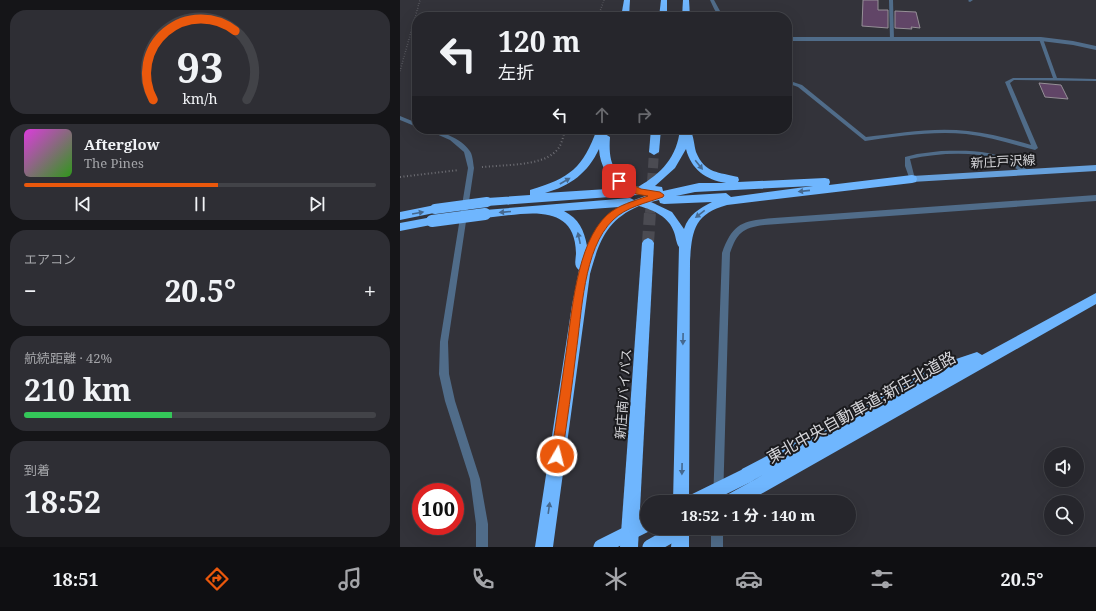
<!DOCTYPE html>
<html lang="ja">
<head>
<meta charset="utf-8">
<style>
  :root { --surface:#26262c; --page:#2e2e34; --text:#f1f3f6; --muted:#a4a5a9; --line:#424348; --accent:#ea580c }
  body { margin:0; font-family:"Noto Serif","Noto Sans JP",serif; background:var(--page); color:var(--text); height:100vh; display:flex; flex-direction:column; font-size:15px; white-space:nowrap }
  * { box-sizing:border-box; margin:0 }
  p { font-size:13px; color:var(--muted) }
  .icon { flex:none; width:22px; height:22px; fill:none; stroke:currentColor; stroke-width:2; stroke-linecap:round; stroke-linejoin:round }
  .map { position:relative; flex:1; overflow:hidden }
  .sheet { display:flex; flex-direction:column; gap:10px; padding:10px; background:#151518; width:400px }
  .sheet>* { flex:none }
  .guide { position:absolute; left:12px; top:12px; width:380px; height:122px; border-radius:16px; box-shadow:0 4px 16px #0002,0 0 0 1px var(--line); background:#26262c; color:var(--text); overflow:hidden }
  .tools { position:absolute; left:644px; top:447px; display:grid; gap:8px }
  .tools a { display:grid; place-items:center; width:40px; height:40px; border-radius:50%; background:var(--surface); box-shadow:0 4px 16px #0002,0 0 0 1px var(--line); font-size:20px }
  .speed { position:absolute; left:12px; top:483px; display:flex; gap:8px; font-size:20px; font-weight:700; text-align:center }
  .speed>* { display:grid; place-content:center; width:52px; height:52px; border-radius:50%; background:var(--surface); box-shadow:0 4px 16px #0002,0 0 0 1px var(--line); line-height:1 }
  .speed .limit { border:6px solid #d22; background:#fff; color:#111 }
  .pin { position:absolute; display:grid; place-items:center; width:34px; height:34px; color:#fff; margin:-17px; border-radius:8px; box-shadow:0 2px 6px #0006 }
  .me { position:absolute; width:44px; margin:-22px; rotate:8deg; stroke-linejoin:round; filter:drop-shadow(0 0 3px #0008) }
  .turn { display:flex; align-items:center; gap:14px; height:84px; padding:0 20px; font-size:18px }
  .turn .icon { width:52px; height:52px; stroke-width:2.5 }
  .turn b { display:block; font-size:28px; line-height:34px }
  .lanes { display:flex; align-items:center; height:38px; padding:0 20px; background:#0003; justify-content:center; gap:20px; direction:ltr }
  .lanes .off { opacity:.35 }
  .big { font-size:30px; font-weight:700; line-height:1.1 }
  .sheet .tile { flex:1; display:flex; flex-direction:column; justify-content:center; gap:6px; min-width:0; padding:0 14px; border-radius:16px; background:var(--page) }
  .sheet .dial { align-items:center; gap:0 }
  .dial svg { height:104px; overflow:visible; fill:none; stroke:var(--line); stroke-width:7; stroke-linecap:round; text-anchor:middle }
  .dial text { fill:var(--text); stroke:none }
  .song { display:flex; align-items:center; gap:12px }
  .cover { width:48px; height:48px; border-radius:6px; background:linear-gradient(135deg,hsl(300 70% 55%),hsl(110 70% 35%)) }
  .played { height:4px; border-radius:2px; background:linear-gradient(90deg,var(--accent) 55%,var(--line) 55%) }
  .keys { display:flex; justify-content:space-around; direction:ltr }
  .heat { display:flex; justify-content:space-between; align-items:center; font-size:22px; direction:ltr }
  .charge { height:6px; border-radius:3px; background:linear-gradient(90deg,#34c759 42%,var(--line) 0) }
  .trip { position:absolute; left:240px; top:495px; width:216px; height:40px; border-radius:20px; background:var(--surface); box-shadow:0 4px 16px #0002,0 0 0 1px var(--line); font-weight:700; line-height:40px; text-align:center }
  .tabs { display:flex; height:64px; justify-content:space-around; align-items:center; background:#0f0f12; color:var(--muted) }
  .tabs .icon { width:28px; height:28px }
  .tabs .active { color:var(--accent) }
  .tabs b { font-size:18px; color:var(--text) }
  main { display:flex; flex:1; min-height:0 }
  .map>svg:first-child { display:block }
  .building { fill:#614567; stroke:#969097 }
  .lines { fill:none; stroke-linecap:round; stroke-linejoin:round }
  .motorway-tunnel-far1 { stroke:#4b4b52; stroke-width:10; stroke-dasharray:10 5; stroke-linecap:butt }
  .motorway-tunnel { stroke:#4b4b52; stroke-width:12; stroke-dasharray:12 6; stroke-linecap:butt }
  .path-far1 { stroke:#717177; stroke-width:1.5; stroke-dasharray:0.5 2; stroke-linecap:butt }
  .path { stroke:#717177; stroke-width:2; stroke-dasharray:1 2.5; stroke-linecap:butt }
  .service { fill:#506c89; fill-rule:evenodd }
  .minor { fill:#506c89; fill-rule:evenodd }
  .primary { fill:#67a1dc; fill-rule:evenodd }
  .motorway { fill:#6fb6fe; fill-rule:evenodd }
  .motorway-bridge-far2 { stroke:#6fb6fe; stroke-width:10 }
  .motorway-bridge-far1 { stroke:#6fb6fe; stroke-width:12 }
  .motorway-bridge { stroke:#6fb6fe; stroke-width:15 }
  .oneway { fill:#45688e }
  .route { fill:#ea580c; stroke:#983908 }
  .labels { text-anchor:middle; dominant-baseline:central; stroke-width:4; stroke-linejoin:round; paint-order:stroke }
  .street-label { font-size:13px; fill:#d5d5d9; stroke:#1b1b1e }
  .near-street-label { font-size:16px; fill:#d5d5d9; stroke:#1b1b1e }
</style>
</head>
<body>
<main>
<section class="sheet">
<div class="tile dial"><svg viewBox="0 0 100 80">
<path d="M14 69A42 42 0 1 1 86 69"/>
<path d="M14 69A42 42 0 0 1 77 16" stroke="#ea580c"/>
<text x="50" y="56" font-size="32" font-weight="700">93</text>
<text x="50" y="72" font-size="11">km/h</text>
</svg></div>
<div class="tile">
<div class="song"><i class="cover"></i><div><b>Afterglow</b><p>The Pines</p></div></div>
<div class="played"></div>
<div class="keys"><svg class="icon" aria-label="previous" viewBox="0 0 24 24"><path d="M18 5L8 12l10 7zM5 5v14"/></svg><svg class="icon" aria-label="pause" viewBox="0 0 24 24"><path d="M8 5v14M16 5v14"/></svg><svg class="icon" aria-label="next" viewBox="0 0 24 24"><path d="M6 5l10 7-10 7zM19 5v14"/></svg></div>
</div>
<div class="tile"><p>エアコン</p>
<div class="heat"><a>−</a><b class="big">20.5°</b><a>+</a></div>
</div>
<div class="tile"><p>航続距離 · 42%</p><b class="big">210 km</b><div class="charge"></div></div>
<div class="tile"><p>到着</p><b class="big">18:52</b></div>
</section>
<div class="map">
<svg width="696" height="547" viewBox="0 0 696 547">
  <rect width="100%" height="100%" fill="#33333a"/>
  <g class="building">
    <path d="M463 0H478V10H488V28L462 26Z"/>
    <path d="M495 11 516 12 520 28 511 27 512 29 495 28Z"/>
    <path d="M639 83 661 85 668 99 645 97Z"/>
  </g>
  <g class="lines">
    <path class="motorway-tunnel-far1" d="M250 213 254 152"/>
    <path class="motorway-tunnel" d="M248 243 250 212"/>
    <g class="path-far1">
      <path d="M198 17 204 0"/>
      <path d="M0 71 20 0"/>
    </g>
    <g class="path">
      <path d="M82 167C102 165 141 166 155 152 162 146 163 137 165 129"/>
      <path d="M0 177 59 170"/>
    </g>
    <g class="service">
      <path d="M489 0H493L494 40 492 41 490 40Z"/>
      <path d="M569 0H573L570 2 568 1Z"/>
      <path d="M639 38 643 39 657 78 696 79V81L614 80 610 83 638 148 635 150C612 144 590 137 566 134 532 131 499 136 465 141L398 87 387 83V80L402 85 466 137C500 133 534 127 568 131 589 133 610 139 631 145L605 82 613 78H653L639 39Z"/>
      <path d="M541 151C569 150 596 150 620 165 623 167 627 169 630 172L629 173C620 174 609 162 599 159 572 151 538 153 510 159L515 179 514 180H510L505 166V157L517 154Z"/>
    </g>
    <g class="minor">
      <path d="M310 0H314L320 11 326 17C316 17 314 8 310 0Z"/>
      <path d="M387 37H641L673 41 696 46V50L673 45 641 41H387Z"/>
      <path d="M0 116 17 123V127L0 120Z"/>
      <path d="M25 129C38 129 62 139 69 150 73 154 73 163 74 168L48 342 49 374 55 401 80 479 88 524V547H76V524L70 479 45 401 39 374 40 342 68 168 64 152 50 140Z"/>
      <path d="M696 195V201L364 225C342 228 337 233 330 253L323 502H313L322 253C333 222 343 221 374 218Z"/>
      <rect x="311" y="528" width="12" height="19"/>
    </g>
    <path class="primary" d="M696 165V171L512 182 508 179 512 176Z"/>
    <g class="motorway">
      <path d="M224 0H230L229 17H221Z"/>
      <path d="M261 0H267V17H259Z"/>
      <path d="M283 0H289L290 17H282Z"/>
      <path d="M197 129H207L205 134 210 137C208 164 214 176 238 187 262 173 277 157 280 129L290 130C294 136 294 145 296 152 305 174 319 172 338 177L339 180 338 182 425 178 429 179 430 182 429 185 512 175 516 176 517 179 516 182 512 183 327 205C294 214 292 231 290 261L289 502H273L279 247C276 243 276 237 274 232 269 217 254 210 239 206 206 220 199 242 190 274L153 547H135L172 305 179 270C173 266 176 259 176 253 175 199 121 215 85 218L81 217 80 214 81 211 85 210 230 198 234 200 251 194 87 206 83 205 82 202 83 199 87 198 130 195V190C170 178 183 168 197 129ZM199 149C200 166 208 179 223 188L145 193C170 186 188 173 199 149ZM286 149C291 169 306 180 326 183H299L263 191 262 187 255 186 275 168ZM413 186 331 197 326 193 276 196 295 192ZM259 200 260 203 264 204 312 202C299 209 289 214 284 229L272 212 251 202ZM219 207C203 217 195 229 187 246 184 230 179 219 164 211Z"/>
      <path d="M251 129H261L259 152 254 155 249 152Z"/>
      <path d="M35 205 39 206 40 209 39 212 0 220V212Z"/>
      <path d="M32 217 36 218 38 221 36 224 0 231V223Z"/>
      <path d="M248 238 252 240 254 243 238 547H220L242 243 244 240Z"/>
      <path d="M696 293V304L347 502H323L325 496 363 475 348 483 342 481 340 475 342 469 541 364 577 352 582 355Z"/>
      <path d="M273 528H289V547H271Z"/>
    </g>
    <path class="motorway-bridge-far2" d="M35 209 87 202"/>
    <path class="motorway-bridge-far1" d="M32 221 85 214"/>
    <g class="motorway-bridge">
      <path d="M293 502 348 475"/>
      <path d="M201 547 247 524"/>
      <path d="M250 547 284 528"/>
    </g>
  </g>
  <defs><path id="oneway-solid" d="M-6-.8H1V-3.2L6.5 0L1 3.2V.8H-6Z"/></defs>
  <g class="oneway">
    <use href="#oneway-solid" transform="translate(299 165) rotate(51)"/>
    <use href="#oneway-solid" transform="translate(165 181) rotate(-30)"/>
    <use href="#oneway-solid" transform="translate(404 191) rotate(174)"/>
    <use href="#oneway-solid" transform="translate(105 212) rotate(175)"/>
    <use href="#oneway-solid" transform="translate(18 213) rotate(-10)"/>
    <use href="#oneway-solid" transform="translate(300 214) rotate(142)"/>
    <use href="#oneway-solid" transform="translate(179 238) rotate(-102)"/>
    <use href="#oneway-solid" transform="translate(283 339) rotate(91)"/>
    <use href="#oneway-solid" transform="translate(282 469) rotate(91)"/>
    <use href="#oneway-solid" transform="translate(149 508) rotate(-82)"/>
  </g>
  <path class="route" d="M219 178 241 189 260 192 264 195 263 197C246 203 226 207 213 220 183 249 182 313 176 353 172 387 167 422 162 456L161 460 157 462 152 460 151 456C156 422 161 388 166 353 172 313 176 244 207 215 218 205 234 201 248 196L236 194 216 183V179Z"/>
  <g class="labels">
    <g class="street-label">
      <text transform="translate(603 161) rotate(-3)">新庄戸沢線</text>
      <text transform="translate(223 394) rotate(-86)">新庄南バイパス</text>
    </g>
    <g class="near-street-label">
      <text transform="translate(461 407) rotate(-29)">東北中央自動車道;新庄北道路</text>
    </g>
  </g>
</svg>
<div class="tools">
<a><svg class="icon" aria-label="sound" viewBox="0 0 24 24"><path d="M4 9h4l5-4v14l-5-4H4zM17 9q2 3 0 6"/></svg></a>
<a><svg class="icon" aria-label="search" viewBox="0 0 24 24"><circle cx="10" cy="10" r="6"/><path d="M15 15l6 6"/></svg></a>
</div>
<div class="speed"><div class="limit">100</div></div>
<div class="pin" style="left:219px;top:181px;background:#d93025"><svg class="icon" aria-label="arrive" viewBox="0 0 24 24"><path d="M6 21V4h12l-3 4 3 4H6"/></svg></div>
<svg class="me" style="left:157px;top:456px" viewBox="-20 -20 40 40"><circle r="17" fill="#ea580c" stroke="#fff" stroke-width="3"/><path d="M0-11L8 9 0 5-8 9z" fill="#fff"/></svg>
<div class="trip">18:52 · 1 分 · 140 m</div>
<div class="guide">
<div class="turn"><svg class="icon" aria-label="left" viewBox="0 0 24 24"><path d="M17 20v-9H6M10 6l-5 5 5 5"/></svg><div><b>120 m</b>左折</div></div>
<div class="lanes"><svg class="icon" aria-label="left" viewBox="0 0 24 24"><path d="M17 20v-9H6M10 6l-5 5 5 5"/></svg><svg class="icon off" aria-label="ahead" viewBox="0 0 24 24"><path d="M12 20V5M6 11l6-6 6 6"/></svg><svg class="icon off" aria-label="right" viewBox="0 0 24 24"><path d="M7 20v-9h11M14 6l5 5-5 5"/></svg></div>
</div>
</div>
</main>
<nav class="tabs">
<b>18:51</b>
<svg class="icon active" aria-label="directions" viewBox="0 0 24 24"><path d="M12 3l9 9-9 9-9-9zM9 14v-3h6M13 9l2 2-2 2"/></svg>
<svg class="icon" aria-label="music" viewBox="0 0 24 24"><path d="M9 18V5l10-2v13"/><circle cx="6" cy="18" r="3"/><circle cx="16" cy="16" r="3"/></svg>
<svg class="icon" aria-label="phone" viewBox="0 0 24 24"><path d="M5 4h4l2 5-3 2q2 4 5 5l2-3 5 2v4C11 20 4 13 5 4z"/></svg>
<svg class="icon" aria-label="climate" viewBox="0 0 24 24"><path d="M12 3v18M4 7l16 10M4 17L20 7"/></svg>
<svg class="icon" aria-label="car" viewBox="0 0 24 24"><path d="M5 17H2v-5l4-1 3-4h7l3 4 3 1v5h-3M9 17h6M6 11h13"/><circle cx="7" cy="17" r="2"/><circle cx="17" cy="17" r="2"/></svg>
<svg class="icon" aria-label="filters" viewBox="0 0 24 24"><path d="M4 7h16M4 17h16"/><circle cx="9" cy="7" r="2"/><circle cx="15" cy="17" r="2"/></svg>
<b>20.5°</b>
</nav>
</body>
</html>
